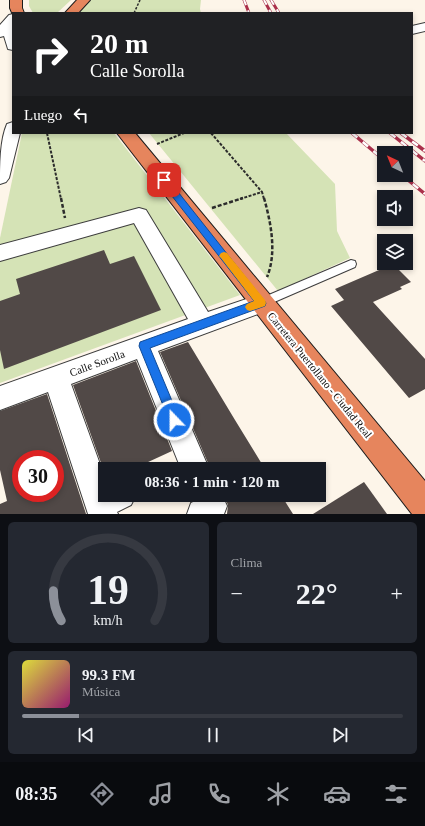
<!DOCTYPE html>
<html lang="es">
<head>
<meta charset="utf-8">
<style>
  :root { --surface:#171b24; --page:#242831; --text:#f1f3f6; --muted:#9ea1a6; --line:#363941; --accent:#8c9099 }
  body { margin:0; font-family:Georgia,serif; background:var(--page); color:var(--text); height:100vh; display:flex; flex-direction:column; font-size:15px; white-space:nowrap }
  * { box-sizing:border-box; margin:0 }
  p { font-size:13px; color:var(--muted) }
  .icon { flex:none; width:22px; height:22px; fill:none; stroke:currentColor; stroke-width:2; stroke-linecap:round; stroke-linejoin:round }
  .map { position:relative; height:514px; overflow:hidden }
  .drawer { display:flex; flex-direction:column; gap:8px; padding:8px; background:#0d0f14; flex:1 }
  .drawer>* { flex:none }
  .top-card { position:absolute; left:12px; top:12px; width:401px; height:122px; border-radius:0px; box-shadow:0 2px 6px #0003; background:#202124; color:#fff; overflow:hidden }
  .needle { width:26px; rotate:317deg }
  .buttons { position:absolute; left:377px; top:146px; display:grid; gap:8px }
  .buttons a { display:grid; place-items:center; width:36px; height:36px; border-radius:0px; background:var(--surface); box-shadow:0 2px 6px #0003; font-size:20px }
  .speed { position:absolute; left:12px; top:450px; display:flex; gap:8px; font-size:20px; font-weight:700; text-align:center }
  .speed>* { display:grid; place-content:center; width:52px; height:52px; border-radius:50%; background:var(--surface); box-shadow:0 2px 6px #0003; line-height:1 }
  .speed .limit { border:6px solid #d22; background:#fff; color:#111 }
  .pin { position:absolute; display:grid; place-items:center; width:34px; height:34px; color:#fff; margin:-17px; border-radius:8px; box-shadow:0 2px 6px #0006 }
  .me { position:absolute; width:44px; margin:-22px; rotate:338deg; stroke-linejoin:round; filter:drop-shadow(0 0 3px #0008) }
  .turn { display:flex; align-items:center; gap:14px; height:84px; padding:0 12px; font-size:18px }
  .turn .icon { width:52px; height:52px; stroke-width:2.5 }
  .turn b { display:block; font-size:28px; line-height:34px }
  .then { display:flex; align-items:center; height:38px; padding:0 12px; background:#0003; gap:8px; font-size:15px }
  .big { font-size:30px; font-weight:600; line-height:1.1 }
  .drawer .tile { flex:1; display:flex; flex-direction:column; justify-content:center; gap:6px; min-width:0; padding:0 14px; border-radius:6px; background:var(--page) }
  .drawer .dial { align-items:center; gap:0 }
  .dial svg { height:104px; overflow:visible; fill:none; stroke:var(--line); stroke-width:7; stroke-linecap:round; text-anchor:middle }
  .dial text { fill:var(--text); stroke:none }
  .song { display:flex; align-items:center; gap:12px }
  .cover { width:48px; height:48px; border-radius:6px; background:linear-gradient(135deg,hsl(60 70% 55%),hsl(320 70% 35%)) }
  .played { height:4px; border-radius:2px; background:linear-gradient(90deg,var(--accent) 15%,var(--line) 15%) }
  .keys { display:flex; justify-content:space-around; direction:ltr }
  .heat { display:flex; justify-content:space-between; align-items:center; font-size:22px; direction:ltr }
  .drawer .tiles { flex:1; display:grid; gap:8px; grid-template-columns:1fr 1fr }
  .tile:last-child { grid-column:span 2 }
  .trip { position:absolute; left:98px; top:462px; width:228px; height:40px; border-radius:0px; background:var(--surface); box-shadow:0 2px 6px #0003; font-weight:600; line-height:40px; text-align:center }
  .tabs { display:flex; height:64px; justify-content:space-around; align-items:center; background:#090b0e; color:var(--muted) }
  .tabs .icon { width:28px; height:28px }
  .tabs .current { color:var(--accent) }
  .tabs b { font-size:18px; color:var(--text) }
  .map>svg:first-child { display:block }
  .green { fill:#d5e3b6 }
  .building { fill:#514947; fill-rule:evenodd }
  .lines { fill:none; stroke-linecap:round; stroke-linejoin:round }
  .lane-casing { stroke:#3d3d3d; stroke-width:2 }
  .street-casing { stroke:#3d3d3d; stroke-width:2 }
  .highway-casing { stroke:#1b1b1b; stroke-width:2 }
  .path-far2 { stroke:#2c2c2c; stroke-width:1.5; stroke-dasharray:2.5 1.5; stroke-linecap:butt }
  .path-far1 { stroke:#2c2c2c; stroke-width:2; stroke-dasharray:3 1.5; stroke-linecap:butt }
  .path { stroke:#2c2c2c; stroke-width:2.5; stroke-dasharray:4 2; stroke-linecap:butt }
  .lane { fill:#fff; fill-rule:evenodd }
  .street { fill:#fff; fill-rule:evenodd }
  .highway { fill:#e6855d; fill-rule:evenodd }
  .rail-far1-casing { stroke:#ab304b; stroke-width:3 }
  .rail-casing { stroke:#ab304b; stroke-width:3.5 }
  .rail-far1 { stroke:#fff; stroke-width:2; stroke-dasharray:5.5; stroke-linecap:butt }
  .rail { stroke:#fff; stroke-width:2.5; stroke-dasharray:7; stroke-linecap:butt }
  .route { fill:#1a73e8; stroke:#114b97 }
  .slow { fill:#f59e0b }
  .labels { text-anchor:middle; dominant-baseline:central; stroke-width:4; stroke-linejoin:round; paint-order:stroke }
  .street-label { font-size:11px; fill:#0a0a0a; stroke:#fff }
</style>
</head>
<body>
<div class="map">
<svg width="425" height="514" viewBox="0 0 425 514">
  <rect width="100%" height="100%" fill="#fdf5e9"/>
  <g class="green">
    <path d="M29 0H71L57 13H33L29 6Z"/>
    <path d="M91 0H201L200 9 201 13H79Z"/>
    <path d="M22 133H114L240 295 0 383V238Z"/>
    <path d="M149 133H286L335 184 337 231 350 258 278 291Z"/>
  </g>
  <g class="building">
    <path d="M104 250 110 264 134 256 161 310 4 369 0 350V301L20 294 16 279Z"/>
    <path d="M393 264 411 282 400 287 402 289 373 302 425 359V389L409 398 331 306 344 300 335 289Z"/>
    <path d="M188 342 235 420 265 469H207L208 463 160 352Z"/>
    <path d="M136 361 172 451 133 469H105V474L73 385Z"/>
    <path d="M47 394 86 514H0V504L7 501 0 470V411ZM21 459H55V493H21Z"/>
    <path d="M364 482 387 514H313Z"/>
    <path d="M224 495H281L293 514H227L228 505Z"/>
  </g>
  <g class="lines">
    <defs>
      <path id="lane" d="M351 260 355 261 356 264 355 267 265 306 261 307 257 306 256 303 257 300Z"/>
      <g id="street">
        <path d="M13 14 12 27H13V50L8 49 4 36 0 37V25L9 15Z"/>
        <path d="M425 23V31L412 34V26Z"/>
        <path d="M13 122V133H20L9 178 6 182 0 184C0 165 0 140 7 124Z"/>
        <path d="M139 208 146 210 208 312 261 294 269 296 272 303 269 310 158 351 207 464 205 469H181L137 359 71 384 105 478V495H136L131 505 117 512 118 514H88L48 392 0 410V386L188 319 134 223 0 261V245Z"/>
        <path d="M192 495H222L227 506 224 514H187L191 503 195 501Z"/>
      </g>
      <g id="highway">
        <path d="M10 0H22V8L24 13H13V15L10 8Z"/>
        <path d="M77 0H90L78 13H65Z"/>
        <path d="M117 133H135L425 481V514H412Z"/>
      </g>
    </defs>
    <use href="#lane" class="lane-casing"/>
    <use href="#street" class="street-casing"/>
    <use href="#highway" class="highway-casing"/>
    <g class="path-far2">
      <path d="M134 13H149"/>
      <path d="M134 13 140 0"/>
    </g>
    <g class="path-far1">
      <path d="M47 133 61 199"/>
      <path d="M211 133 262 192"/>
      <path d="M157 144 184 133"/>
      <path d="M240 199 262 192 264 199"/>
    </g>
    <g class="path">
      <path d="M61 198 65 218"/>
      <path d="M264 198C271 223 277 253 267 277"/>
      <path d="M212 208 243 198"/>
    </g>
    <use href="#lane" class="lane"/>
    <use href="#street" class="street"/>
    <use href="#highway" class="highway"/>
    <defs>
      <g id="rail-far1">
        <path d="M244 0 249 13"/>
        <path d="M264 0 271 13"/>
        <path d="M271 0 279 13"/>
      </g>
      <g id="rail">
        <path d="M352 133 384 160"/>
        <path d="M390 133 425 161"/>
        <path d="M401 133 425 151"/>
        <path d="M402 175 425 194"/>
      </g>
    </defs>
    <use href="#rail-far1" class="rail-far1-casing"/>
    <use href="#rail" class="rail-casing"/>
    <use href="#rail-far1" class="rail-far1"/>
    <use href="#rail" class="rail"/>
  </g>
  <path class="route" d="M161 178H167L266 303 265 306 150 348 180 420 178 424 174 425 170 424 169 420 139 346 140 342 254 301 161 182Z"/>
  <path class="slow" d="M224 252 227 253 265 300 266 303 265 306 250 311 247 310 245 307 247 304 254 301 221 258 219 256 221 253Z"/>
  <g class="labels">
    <g class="street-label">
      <text transform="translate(97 363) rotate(-20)">Calle Sorolla</text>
      <text transform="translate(320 375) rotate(51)">Carretera Puertollano - Ciudad Real</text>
    </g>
  </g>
</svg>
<div class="buttons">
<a><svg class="needle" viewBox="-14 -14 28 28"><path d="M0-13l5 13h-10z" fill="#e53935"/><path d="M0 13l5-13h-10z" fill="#9ea1a6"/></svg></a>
<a><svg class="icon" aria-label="sound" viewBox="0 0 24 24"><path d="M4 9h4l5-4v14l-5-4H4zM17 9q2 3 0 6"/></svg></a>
<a><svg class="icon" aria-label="layers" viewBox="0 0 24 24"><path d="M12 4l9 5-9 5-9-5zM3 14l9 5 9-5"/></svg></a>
</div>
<div class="speed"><div class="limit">30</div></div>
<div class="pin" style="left:164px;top:180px;background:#d93025"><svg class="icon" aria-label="arrive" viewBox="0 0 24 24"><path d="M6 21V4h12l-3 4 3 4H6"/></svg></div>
<svg class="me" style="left:174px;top:420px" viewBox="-20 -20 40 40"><circle r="17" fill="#1a73e8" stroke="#fff" stroke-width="3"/><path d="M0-11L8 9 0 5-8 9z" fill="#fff"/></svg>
<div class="trip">08:36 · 1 min · 120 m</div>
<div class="top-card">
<div class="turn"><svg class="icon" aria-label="right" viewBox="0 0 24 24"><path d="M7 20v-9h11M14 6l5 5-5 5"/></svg><div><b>20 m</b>Calle Sorolla</div></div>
<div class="then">Luego<svg class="icon" aria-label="left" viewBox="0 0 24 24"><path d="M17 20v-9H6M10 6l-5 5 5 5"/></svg></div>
</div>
</div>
<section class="drawer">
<div class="tiles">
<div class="tile dial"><svg viewBox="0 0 100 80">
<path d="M14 69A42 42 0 1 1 86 69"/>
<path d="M14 69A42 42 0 0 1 8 46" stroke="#8c9099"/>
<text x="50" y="56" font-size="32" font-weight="700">19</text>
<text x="50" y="72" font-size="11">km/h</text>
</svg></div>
<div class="tile"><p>Clima</p>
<div class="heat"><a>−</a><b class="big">22°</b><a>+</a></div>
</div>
<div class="tile">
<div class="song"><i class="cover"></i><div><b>99.3 FM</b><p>Música</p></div></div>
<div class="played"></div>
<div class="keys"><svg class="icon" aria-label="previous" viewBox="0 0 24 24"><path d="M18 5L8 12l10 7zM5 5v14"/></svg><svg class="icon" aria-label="pause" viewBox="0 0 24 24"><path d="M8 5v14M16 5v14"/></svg><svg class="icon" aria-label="next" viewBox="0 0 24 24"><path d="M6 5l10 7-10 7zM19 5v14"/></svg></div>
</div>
</div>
</section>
<nav class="tabs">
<b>08:35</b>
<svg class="icon current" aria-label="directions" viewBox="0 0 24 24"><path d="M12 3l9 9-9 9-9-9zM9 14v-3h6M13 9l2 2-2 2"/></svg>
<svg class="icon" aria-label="music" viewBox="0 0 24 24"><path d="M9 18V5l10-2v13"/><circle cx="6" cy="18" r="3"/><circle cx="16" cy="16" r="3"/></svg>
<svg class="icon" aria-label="phone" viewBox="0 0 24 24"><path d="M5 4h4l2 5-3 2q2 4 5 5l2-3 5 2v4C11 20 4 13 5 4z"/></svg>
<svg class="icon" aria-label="climate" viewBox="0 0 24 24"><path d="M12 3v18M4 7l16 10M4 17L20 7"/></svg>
<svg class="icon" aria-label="car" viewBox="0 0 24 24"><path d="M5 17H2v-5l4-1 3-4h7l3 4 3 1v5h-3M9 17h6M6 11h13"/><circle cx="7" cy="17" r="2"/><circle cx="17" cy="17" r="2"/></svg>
<svg class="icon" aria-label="filters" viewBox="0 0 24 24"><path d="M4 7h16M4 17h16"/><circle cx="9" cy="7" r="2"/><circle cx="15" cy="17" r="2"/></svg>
</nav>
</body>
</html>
